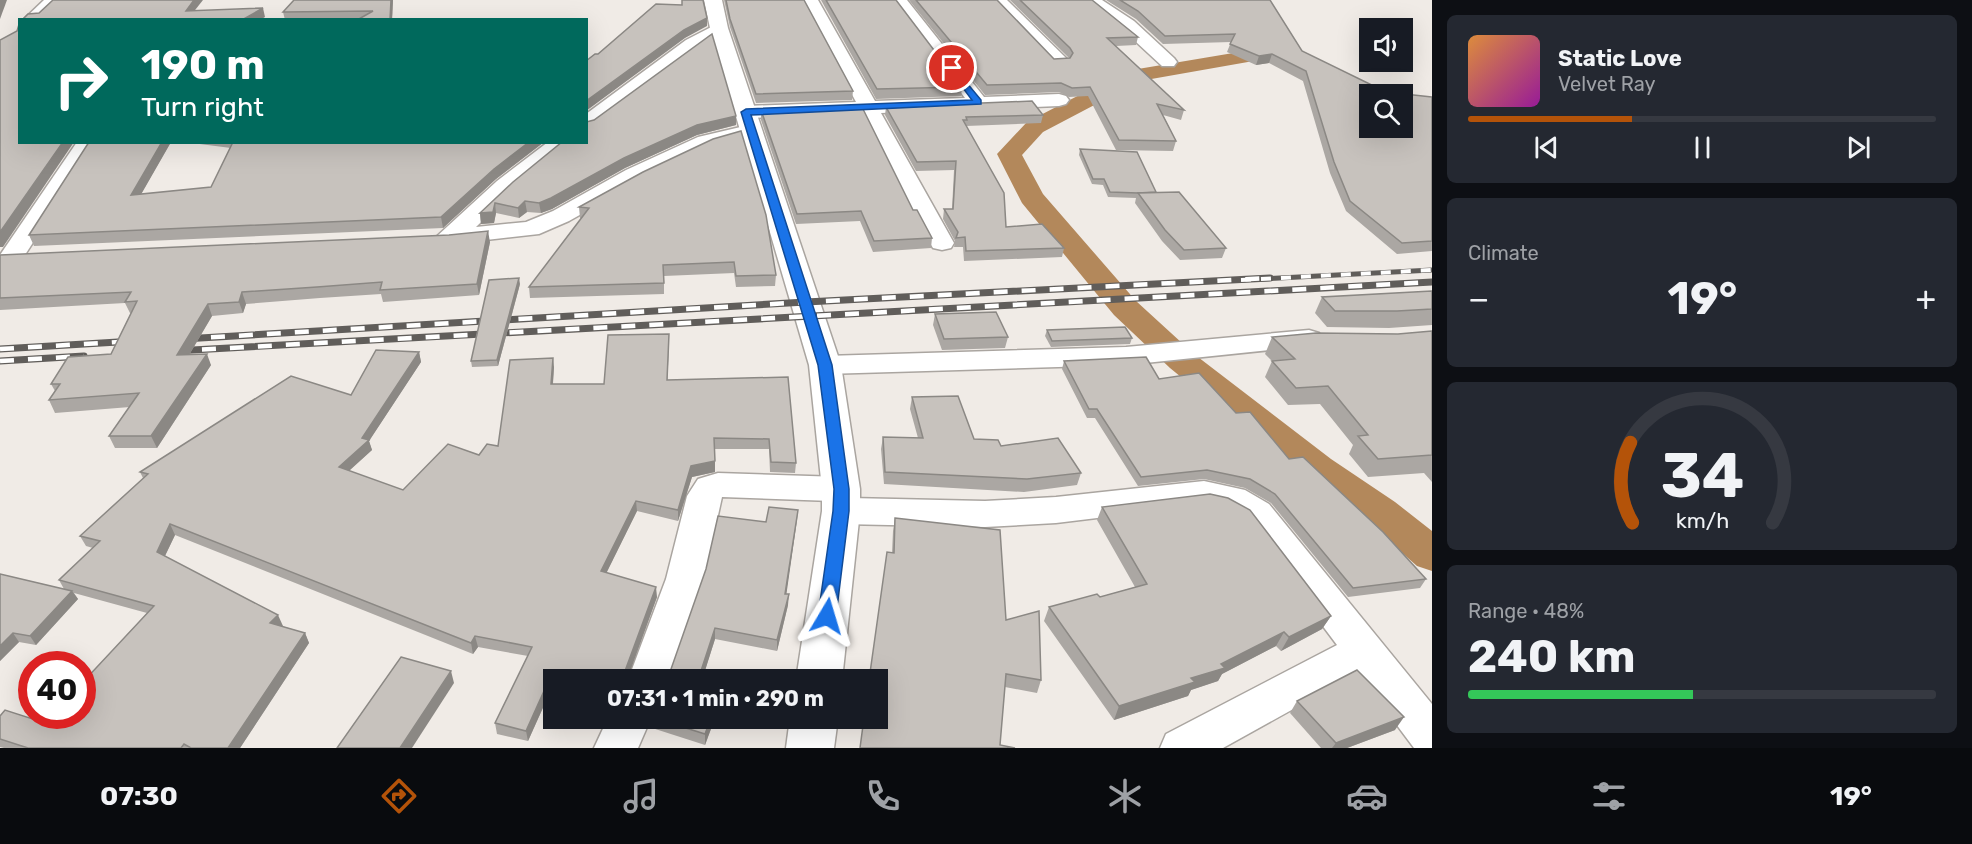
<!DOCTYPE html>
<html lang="en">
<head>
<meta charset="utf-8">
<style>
  :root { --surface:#171b24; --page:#242831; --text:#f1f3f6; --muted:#9ea1a6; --line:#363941; --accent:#b45309 }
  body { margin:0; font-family:Rubik,sans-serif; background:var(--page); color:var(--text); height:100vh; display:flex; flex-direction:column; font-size:22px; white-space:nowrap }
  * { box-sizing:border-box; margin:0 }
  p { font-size:20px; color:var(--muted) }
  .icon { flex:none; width:33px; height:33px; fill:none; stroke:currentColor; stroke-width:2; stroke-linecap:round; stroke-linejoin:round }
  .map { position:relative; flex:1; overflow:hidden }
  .side { display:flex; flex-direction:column; gap:15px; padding:15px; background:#0d0f14; width:540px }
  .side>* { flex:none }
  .banner { position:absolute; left:18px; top:18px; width:570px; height:126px; border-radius:0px; box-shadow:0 6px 24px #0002; background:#00695c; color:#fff; overflow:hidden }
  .controls { position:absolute; left:1359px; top:18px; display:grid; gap:12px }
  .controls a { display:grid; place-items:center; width:54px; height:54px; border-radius:0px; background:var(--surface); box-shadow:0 6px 24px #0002; font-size:30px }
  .speed { position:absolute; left:18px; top:651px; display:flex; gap:12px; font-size:30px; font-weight:700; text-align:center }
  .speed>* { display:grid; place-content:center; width:78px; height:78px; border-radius:50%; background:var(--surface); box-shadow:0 6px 24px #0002; line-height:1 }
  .speed .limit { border:9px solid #d22; background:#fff; color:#111 }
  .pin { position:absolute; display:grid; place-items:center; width:51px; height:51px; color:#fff; margin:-26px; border:3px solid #fff; border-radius:50%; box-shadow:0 2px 6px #0007 }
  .me { position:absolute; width:66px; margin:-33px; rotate:7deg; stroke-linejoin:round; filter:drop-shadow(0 0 4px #0008) }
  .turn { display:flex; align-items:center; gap:21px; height:126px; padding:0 24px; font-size:27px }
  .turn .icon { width:78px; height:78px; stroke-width:2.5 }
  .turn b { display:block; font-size:42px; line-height:51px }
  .big { font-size:45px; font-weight:700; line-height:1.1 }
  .side .card { flex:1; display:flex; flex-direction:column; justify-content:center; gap:9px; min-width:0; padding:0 21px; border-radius:9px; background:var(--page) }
  .side .dial { align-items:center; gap:0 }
  .dial svg { height:156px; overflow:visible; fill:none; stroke:var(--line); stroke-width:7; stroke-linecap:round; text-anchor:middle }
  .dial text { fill:var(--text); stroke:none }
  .song { display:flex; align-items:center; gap:18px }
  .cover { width:72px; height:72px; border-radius:9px; background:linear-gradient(135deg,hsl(30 70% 55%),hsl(300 70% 35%)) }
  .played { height:6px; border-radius:3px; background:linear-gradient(90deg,var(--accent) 35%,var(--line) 35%) }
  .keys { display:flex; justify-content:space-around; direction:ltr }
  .heat { display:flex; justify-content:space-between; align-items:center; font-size:33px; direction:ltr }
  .charge { height:9px; border-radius:4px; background:linear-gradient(90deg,#34c759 48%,var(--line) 0) }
  .trip { position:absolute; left:543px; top:669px; width:345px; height:60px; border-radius:0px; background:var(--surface); box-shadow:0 6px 24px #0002; font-weight:700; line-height:60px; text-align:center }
  .tab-bar { display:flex; height:96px; justify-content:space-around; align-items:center; background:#090b0e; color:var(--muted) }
  .tab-bar .icon { width:42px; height:42px }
  .tab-bar .active { color:var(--accent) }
  .tab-bar b { font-size:27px; color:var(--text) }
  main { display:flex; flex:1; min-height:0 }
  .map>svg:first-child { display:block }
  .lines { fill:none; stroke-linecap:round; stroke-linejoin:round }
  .canal { fill:#b3885b; fill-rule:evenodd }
  .street-casing { stroke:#aaa5a0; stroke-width:3 }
  .secondary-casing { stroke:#aaa5a0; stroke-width:3 }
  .street { fill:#fff; fill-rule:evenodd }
  .secondary { fill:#fff; fill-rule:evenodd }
  .rail-far1-casing { stroke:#605d5a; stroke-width:5 }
  .rail-casing { stroke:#605d5a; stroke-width:7 }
  .rail-far1 { stroke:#fff; stroke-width:4; stroke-dasharray:10; stroke-linecap:butt }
  .rail { stroke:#fff; stroke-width:4.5; stroke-dasharray:14; stroke-linecap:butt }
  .wall { fill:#aba7a3 }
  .shaded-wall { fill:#8b8884 }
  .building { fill:#c7c2bd; stroke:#8b8884; stroke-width:1.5; fill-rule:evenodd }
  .route { fill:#1a73e8; stroke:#114b97; stroke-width:1.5 }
</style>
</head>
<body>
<main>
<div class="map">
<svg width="1432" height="748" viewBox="0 0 1432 748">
  <rect width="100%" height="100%" fill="#f0ebe6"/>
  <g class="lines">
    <path class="canal" d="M1287 44 1294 46 1297 50 1294 54 1140 81 1043 132 1022 155 1043 194 1136 301 1194 354 1331 459 1395 502 1432 531V571L1417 566 1367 522 1303 477 1170 368 1114 315 1022 203 997 154 1027 122 1126 71Z"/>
    <defs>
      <g id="street">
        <path d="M44 0H61L41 20H23Z"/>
        <path d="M802 0H818L875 101 965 98 891 0H907L984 97 1059 94 1066 96 1069 100 1066 104 1059 106 881 113 954 243 951 248 942 250 933 248 930 243 862 114 746 118 739 116 736 112 739 108 746 106 856 102Z"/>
        <path d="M990 0H1007L1066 58 1069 62 1066 66H1054Z"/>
        <path d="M1084 0H1102L1134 21 1174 58 1177 62 1174 66H1162L1122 29Z"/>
        <path d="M719 23 725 24 727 28 725 32 698 48 593 128 586 130V114L686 40Z"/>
        <path d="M749 125 756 127 759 131 756 135 712 146 642 180 569 221 539 234 451 244 439 242 436 237 497 181 548 142H572L513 191 476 227 526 222 553 211 626 170 698 137Z"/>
        <path d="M77 142H98L21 261 12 264 3 261 0 255Z"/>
        <path d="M1309 330 1319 333 1323 339 1319 345 1126 365 825 374 815 371 810 365 815 359 825 356 1126 347Z"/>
        <path d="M718 473 841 477 853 480 858 489 850 498 985 501 1056 497 1204 481 1245 490 1269 504 1432 704V748H1414L1358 673 1223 748H1160L1166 734 1337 645 1245 522 1223 509 1204 505 1056 523 985 527 841 524 829 520 823 511 829 502 832 501 722 497 704 579 670 680H628L666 579 687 496 698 479Z"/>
        <path d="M608 718H651L638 748H594Z"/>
      </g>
      <g id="secondary">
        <path d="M704 0H722L728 28 841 365 860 489V511L842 680H796L822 511V489L809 365 710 28Z"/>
        <path d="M790 718H838L834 748H786Z"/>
      </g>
    </defs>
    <use href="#street" class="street-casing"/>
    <use href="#secondary" class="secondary-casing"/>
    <use href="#street" class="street"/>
    <use href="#secondary" class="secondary"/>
    <defs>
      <path id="rail-far1" d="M1241 280 1432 270"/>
      <g id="rail">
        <path d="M183 339 806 302 1270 278"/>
        <path d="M0 349 135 341"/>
        <path d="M174 351 1432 282"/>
        <path d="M0 361 84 356"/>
      </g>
    </defs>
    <use href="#rail-far1" class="rail-far1-casing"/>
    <use href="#rail" class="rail-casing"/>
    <use href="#rail-far1" class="rail-far1"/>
    <use href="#rail" class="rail"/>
  </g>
  <g class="wall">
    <path d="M393 0 392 20H285L283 12Z"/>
    <path d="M724 0H804L853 91 852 100 756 103 730 27Z"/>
    <path d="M821 0H896L962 87 961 96 876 99Z"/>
    <path d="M909 0H997L1054 59 1069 58 1010 0H1092L1138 37 1136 45 1116 46 1184 110 1181 120 1163 115 1176 141 1173 151 1116 150 1088 96 1069 97 1059 92 985 95Z"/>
    <path d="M1106 0H1270L1302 51 1386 92 1432 97V251L1397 254 1346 211 1330 173 1303 81 1269 63 1256 65 1227 52 1231 42 1163 44 1136 19Z"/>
    <path d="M886 107 1043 115 1041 123 966 126 1006 227 1064 248 1062 257 964 261 963 247H954L955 241 943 219 944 209H952L954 170 916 171 885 115Z"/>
    <path d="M761 110 913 210 932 238 931 248 873 252 860 221 796 224 761 120Z"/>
    <path d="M736 116V125L697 135 625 168 552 209 541 213 527 212 519 218 496 213 494 223 481 224 480 213 562 142Z"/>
    <path d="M89 142H171L141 194 211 187 231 148 184 142H544L496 179 443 228 34 246 29 235Z"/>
    <path d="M1080 149 1156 192 1226 248 1222 258 1180 260 1162 241 1135 203 1136 198 1108 197 1103 185 1092 184 1079 155Z"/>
    <path d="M643 172 776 275 775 286 736 287 734 273 664 276V294L530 298 529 287 582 218H580L579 207Z"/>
    <path d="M490 242 479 295 383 302 381 294 320 298 246 304 243 313 212 316 189 355 211 365 157 448H115L109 436 130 407 55 413 49 400 55 391 51 384 111 354 131 313H130L125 303 0 310V255Z"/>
    <path d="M520 284 498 366 472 367 471 361Z"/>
    <path d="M1432 291V325L1389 328 1327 327 1315 313 1322 297Z"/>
    <path d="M935 314 1008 337 1005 348 942 350 933 325Z"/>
    <path d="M1047 330 1132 338 1130 344 1051 347 1045 336Z"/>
    <path d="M1432 331V482L1424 473 1368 477 1349 454 1353 445 1320 404 1288 405 1265 377 1272 361 1265 354 1272 337 1398 334Z"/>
    <path d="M669 334 667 380 788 377 796 463 795 473 770 472 769 449H714L715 472 692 477 678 521 637 511 606 573 657 597 630 671 670 672 766 522 798 510 786 594 788 605 777 651 715 639 702 680H554V693L550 692 528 741 497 734 495 723 528 656 478 647 473 654 175 535 165 556 282 626 305 633 309 643 240 748H4L0 747V716L45 723 147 613 74 593 78 599 36 645 19 642 0 661V574L64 589 59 580 93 548 86 546 80 536 143 478 140 472 351 395 419 352 421 362 369 441 372 450 349 471 403 490 498 446 554 367 553 384H604Z"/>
    <path d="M1064 361 1159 379 1236 413 1426 579 1420 588 1348 597 1271 503 1245 488 1204 479 1138 486 1095 418H1087L1062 369Z"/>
    <path d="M912 397 974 439 1001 446 1081 473 1077 485 1024 492 884 484 881 449 883 437 918 438 910 409Z"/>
    <path d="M1102 507 1331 616 1322 629 1281 651 1276 646 1222 674 1218 681 1191 690 1188 696 1114 720 1044 621 1049 607 1100 597 1135 587 1097 520Z"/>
    <path d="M895 518 1006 620 1041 680 1037 693 1005 687 1000 745 860 748 892 553 893 531Z"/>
    <path d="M1297 701 1395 730 1347 748H1321L1290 713Z"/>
    <path d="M649 718H715L705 745 649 727Z"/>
  </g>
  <g class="shaded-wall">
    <path d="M0 0H7L0 19Z"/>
    <path d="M194 0H203L188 19 186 11Z"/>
    <path d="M391 0H393L392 20H390Z"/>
    <path d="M263 8 265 17 260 20H242Z"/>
    <path d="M707 18V26L685 38 586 111V101L684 30Z"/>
    <path d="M1272 54 1269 63 1256 65 1259 56Z"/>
    <path d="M736 116V125L697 135 625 168 552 209 541 213 539 203 624 158 697 125Z"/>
    <path d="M63 142H74L3 247H0V232Z"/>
    <path d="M162 142H171L135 205 131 195Z"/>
    <path d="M529 142H544L496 179 443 228 441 217 494 169Z"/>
    <path d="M525 201 527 212 519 218 518 208Z"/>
    <path d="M495 203 496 213 494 223 481 224 480 213Z"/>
    <path d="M488 231 490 242 479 295 477 284Z"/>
    <path d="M519 278 520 284 498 366 497 360Z"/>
    <path d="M242 292 246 304 243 313 239 302Z"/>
    <path d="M208 304 212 316 182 367 177 355Z"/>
    <path d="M669 334V344L667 389V380Z"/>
    <path d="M419 352 421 362 369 441 372 450 342 477 339 467 362 438Z"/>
    <path d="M207 354 211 365 157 448 151 436Z"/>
    <path d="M553 358 554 367 552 394 551 384Z"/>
    <path d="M715 461V472L692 477 678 521V510L691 466Z"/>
    <path d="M636 501 637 511 602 582 601 571Z"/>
    <path d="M798 510 797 520 785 604V594Z"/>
    <path d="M170 524 175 535 162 562 157 552Z"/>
    <path d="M656 587 657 597 627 680 625 671Z"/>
    <path d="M72 591 78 599 36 645 30 636Z"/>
    <path d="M789 594 788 605 777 651V640Z"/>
    <path d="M278 615 283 626 275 634 270 623Z"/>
    <path d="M1331 616 1322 629 1281 651 1289 637Z"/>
    <path d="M715 628V639L702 680H698Z"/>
    <path d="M1284 632 1276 646 1222 674 1218 681 1191 690 1188 696 1114 720 1119 706 1191 678Z"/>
    <path d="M13 633 19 642 0 661V646Z"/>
    <path d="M305 633 309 643 240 748H228Z"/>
    <path d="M475 636 478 647 473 654 471 643Z"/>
    <path d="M451 671 454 683 412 748H400Z"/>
    <path d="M548 682 550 692 528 741 526 731Z"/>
    <path d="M1404 717 1395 730 1347 748H1332L1336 743Z"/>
    <path d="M711 718H715L705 745V734Z"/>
  </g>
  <g class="building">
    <path d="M53 0H194L186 11 263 8 242 20H22L28 14 39 13Z"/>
    <path d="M294 0H391L390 20H357L373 11 283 12Z"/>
    <path d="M682 0H703L707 18 684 30 586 101V61L595 54H598L656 4 682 5Z"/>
    <path d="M726 0H804L853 91 756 94 730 19Z"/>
    <path d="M826 0H896L962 87 877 89Z"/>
    <path d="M916 0H997L1054 59 1070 58 1073 53 1070 48 1020 0H1092L1138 37 1107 38 1184 110 1157 104 1176 141 1119 140 1090 87 1072 88 1061 83 987 85Z"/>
    <path d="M1120 0H1270L1302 51 1386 92 1432 97V241L1402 243 1350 201 1334 162 1306 71 1272 54 1259 56 1230 44 1235 34 1165 36 1138 11ZM1370 94H1402V128H1370Z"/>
    <path d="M20 21V142H63L0 232V40L17 31Z"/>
    <path d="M712 34 736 116 697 125 624 158 551 198 539 203 525 201 518 208 495 203 493 212 480 213 513 182 562 142H586V122L594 120Z"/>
    <path d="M1032 101 1043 115 966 117 967 120H963L1004 193 1006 227 1042 224 1064 248 966 251 965 237 956 238 958 232 944 209H953L956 161 917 162 886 107Z"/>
    <path d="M862 107 913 210H917L932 238 874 241 861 211 797 214 761 110Z"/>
    <path d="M741 131 766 215 776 275 736 276 734 262 663 265 664 283 529 287 589 208 579 207 643 172 713 139Z"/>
    <path d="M89 142H162L131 195 211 187 233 142H529L494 169 441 217 29 235Z"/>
    <path d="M1080 149 1137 152 1156 192 1138 193 1110 192 1104 179H1093Z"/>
    <path d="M1179 192 1226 248 1184 250 1165 230 1138 193Z"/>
    <path d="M488 231 477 284 380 290 382 282 317 287 242 292 239 302 208 304 177 355 207 354 151 436H109L139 393 49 400 60 384H51L68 357 111 354 137 301 125 302 131 292 0 298V255L449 235Z"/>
    <path d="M519 278 497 360 471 361 489 280Z"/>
    <path d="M1432 291V309L1397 311H1335L1322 297Z"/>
    <path d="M996 312 1008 337 944 339 935 314Z"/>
    <path d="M1125 327 1132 338 1052 341 1047 330Z"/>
    <path d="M1432 331V455L1378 459 1358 436 1368 435 1328 386 1296 388 1272 361 1295 359 1272 337 1316 333 1398 334Z"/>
    <path d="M669 334 667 380 788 377 796 463 771 462 769 439 714 438 715 461 691 466 678 510 636 501 601 571 656 587 625 671 670 672 706 569 718 516 766 522 769 507 798 510 785 594H789L777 640 715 628 698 680H554V683L548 682 526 731 495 723 532 647 475 636 471 643 170 524 157 552 278 615 270 623 305 633 228 748H191L184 744 181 748H28L0 739V716L5 710 45 723 53 716H82V683L154 606 59 580 100 541 80 536 148 474 140 472 291 376 351 395 376 350 419 352 362 438 369 440 339 467 403 490 448 444 479 455 487 444 498 446 510 360 553 358 551 384H604L608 335Z"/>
    <path d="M1146 357 1159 379 1199 373 1236 413 1250 412 1289 459 1303 457 1383 532 1426 579 1353 588 1275 494 1250 479 1207 470 1141 477 1097 409H1089L1064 361Z"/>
    <path d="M958 396 974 439 998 440 1001 446 1058 438 1081 473 1027 479 885 472 883 437 923 438 912 397Z"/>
    <path d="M1210 494 1228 498 1250 510 1331 616 1289 637 1284 632 1221 664 1225 668 1191 678 1195 682 1119 706 1049 607 1097 594 1100 597 1147 584 1102 507Z"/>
    <path d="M895 518 1000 530 1006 620 1039 611 1041 680 1006 674 1000 745 1015 748H860L864 718H878V680H869L887 552 894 553Z"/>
    <path d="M0 574 72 591 30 636 13 633 0 646Z"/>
    <path d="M401 657 451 671 400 748H337Z"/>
    <path d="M1357 670 1404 717 1336 743 1297 701Z"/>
    <path d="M654 718H711L705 734Z"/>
  </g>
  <path class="route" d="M952 65 981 100V104L751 115 832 365 849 489V511L836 616 834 621 827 624 821 621 818 616 833 511 834 489 818 365 741 112 746 109 972 100 948 68Z"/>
</svg>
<div class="controls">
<a><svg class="icon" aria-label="sound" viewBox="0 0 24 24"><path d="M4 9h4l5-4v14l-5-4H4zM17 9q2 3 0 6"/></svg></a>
<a><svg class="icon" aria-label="search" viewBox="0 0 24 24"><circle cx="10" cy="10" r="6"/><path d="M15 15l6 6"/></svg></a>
</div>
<div class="speed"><div class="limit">40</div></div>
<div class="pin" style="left:952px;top:68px;background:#d93025"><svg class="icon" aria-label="arrive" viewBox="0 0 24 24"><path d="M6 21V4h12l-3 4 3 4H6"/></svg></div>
<svg class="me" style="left:827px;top:616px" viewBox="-20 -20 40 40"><path d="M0-17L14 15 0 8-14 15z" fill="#1a73e8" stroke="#fff" stroke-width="4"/></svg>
<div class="trip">07:31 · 1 min · 290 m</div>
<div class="banner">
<div class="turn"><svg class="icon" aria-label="right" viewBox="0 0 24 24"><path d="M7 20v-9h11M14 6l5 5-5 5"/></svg><div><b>190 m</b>Turn right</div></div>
</div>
</div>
<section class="side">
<div class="card">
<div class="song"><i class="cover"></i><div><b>Static Love</b><p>Velvet Ray</p></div></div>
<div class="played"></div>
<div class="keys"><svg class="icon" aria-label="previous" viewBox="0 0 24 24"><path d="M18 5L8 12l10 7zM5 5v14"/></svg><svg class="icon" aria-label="pause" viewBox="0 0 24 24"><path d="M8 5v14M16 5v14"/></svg><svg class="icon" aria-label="next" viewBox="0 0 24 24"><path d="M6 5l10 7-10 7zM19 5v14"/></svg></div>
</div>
<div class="card"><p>Climate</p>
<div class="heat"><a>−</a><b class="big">19°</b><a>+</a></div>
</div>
<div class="card dial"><svg viewBox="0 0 100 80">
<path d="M14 69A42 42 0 1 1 86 69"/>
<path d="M14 69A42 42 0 0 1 13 28" stroke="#b45309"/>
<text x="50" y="56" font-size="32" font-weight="700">34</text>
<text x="50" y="72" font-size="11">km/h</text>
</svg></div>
<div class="card"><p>Range · 48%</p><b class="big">240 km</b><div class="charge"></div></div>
</section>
</main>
<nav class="tab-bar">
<b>07:30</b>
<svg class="icon active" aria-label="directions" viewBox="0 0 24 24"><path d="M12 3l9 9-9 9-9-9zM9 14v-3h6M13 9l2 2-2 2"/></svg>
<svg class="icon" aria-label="music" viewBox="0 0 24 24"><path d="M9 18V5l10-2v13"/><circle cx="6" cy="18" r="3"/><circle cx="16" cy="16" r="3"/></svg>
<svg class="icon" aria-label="phone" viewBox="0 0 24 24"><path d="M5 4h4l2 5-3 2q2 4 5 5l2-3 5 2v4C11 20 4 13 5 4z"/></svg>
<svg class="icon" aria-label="climate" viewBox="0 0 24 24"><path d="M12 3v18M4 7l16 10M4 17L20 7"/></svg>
<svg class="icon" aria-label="car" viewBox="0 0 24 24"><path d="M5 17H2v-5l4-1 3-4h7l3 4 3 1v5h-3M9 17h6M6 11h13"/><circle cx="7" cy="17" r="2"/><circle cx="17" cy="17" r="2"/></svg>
<svg class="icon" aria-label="filters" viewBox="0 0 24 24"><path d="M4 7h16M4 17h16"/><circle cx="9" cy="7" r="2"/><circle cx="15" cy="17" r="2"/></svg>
<b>19°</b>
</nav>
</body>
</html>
